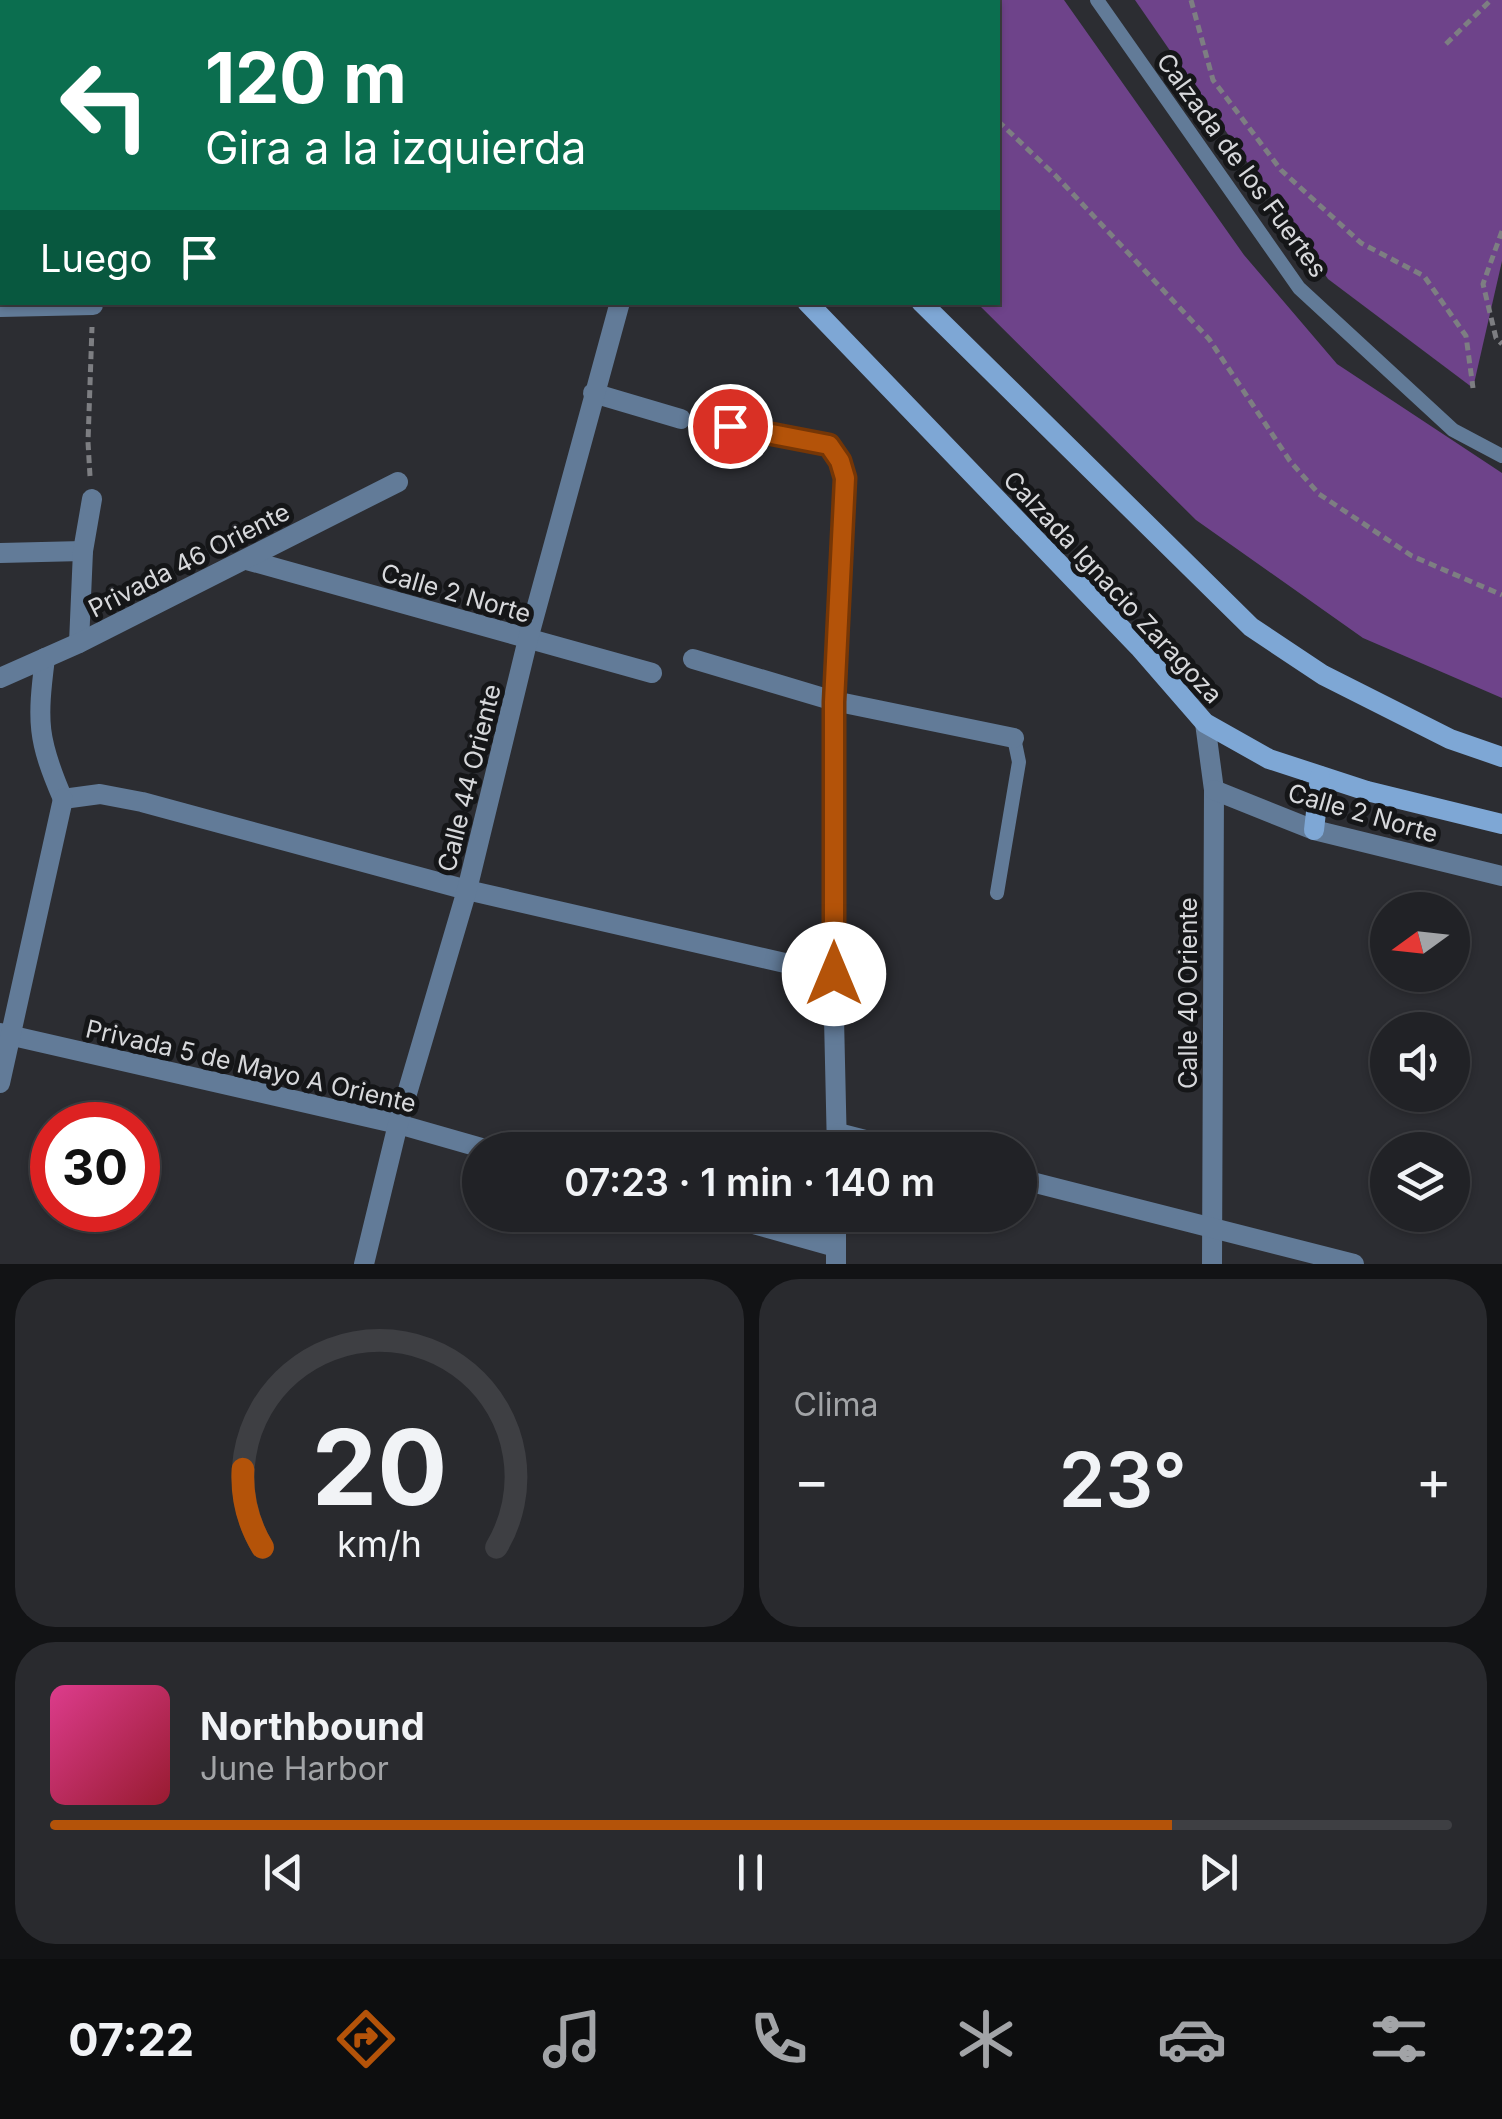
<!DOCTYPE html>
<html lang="es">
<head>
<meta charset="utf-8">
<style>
  :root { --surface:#212226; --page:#292a2e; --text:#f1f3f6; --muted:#a2a4a7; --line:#3e3f43; --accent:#b45309 }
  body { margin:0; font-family:Inter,sans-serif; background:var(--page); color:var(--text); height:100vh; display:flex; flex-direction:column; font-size:38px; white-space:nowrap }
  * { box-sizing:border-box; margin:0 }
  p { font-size:32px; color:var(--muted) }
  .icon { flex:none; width:55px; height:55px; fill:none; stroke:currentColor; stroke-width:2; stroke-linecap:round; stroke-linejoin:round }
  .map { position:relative; height:1264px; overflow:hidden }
  .panel { display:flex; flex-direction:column; gap:15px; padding:15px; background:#121315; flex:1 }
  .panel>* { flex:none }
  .top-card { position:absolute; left:0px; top:0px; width:1000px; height:305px; box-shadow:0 2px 8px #0004,0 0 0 2px var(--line); background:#0b6e4f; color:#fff; overflow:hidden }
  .needle { width:65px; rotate:255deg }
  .tools { position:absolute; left:1370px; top:892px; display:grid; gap:20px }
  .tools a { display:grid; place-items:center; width:100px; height:100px; border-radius:50%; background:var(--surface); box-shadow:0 2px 8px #0004,0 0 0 2px var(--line); font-size:50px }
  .speed { position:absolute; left:30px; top:1102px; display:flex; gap:20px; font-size:50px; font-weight:700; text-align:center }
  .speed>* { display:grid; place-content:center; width:130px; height:130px; border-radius:50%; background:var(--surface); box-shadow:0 2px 8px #0004,0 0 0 2px var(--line); line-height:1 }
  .speed .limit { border:15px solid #d22; background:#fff; color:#111 }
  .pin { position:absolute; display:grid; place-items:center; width:85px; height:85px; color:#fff; margin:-42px; border:5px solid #fff; border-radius:50%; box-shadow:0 2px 10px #0007 }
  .me { position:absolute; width:110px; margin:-55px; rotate:0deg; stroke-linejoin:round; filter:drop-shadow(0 0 8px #0008) }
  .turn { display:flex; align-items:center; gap:35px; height:210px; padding:0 40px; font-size:45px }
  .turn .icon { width:130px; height:130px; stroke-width:2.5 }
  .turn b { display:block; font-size:70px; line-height:85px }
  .then { display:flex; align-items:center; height:95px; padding:0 40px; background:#0003; gap:20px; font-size:38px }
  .big { font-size:75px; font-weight:600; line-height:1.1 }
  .panel .widget { flex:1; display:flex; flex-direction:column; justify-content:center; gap:15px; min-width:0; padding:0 35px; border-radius:40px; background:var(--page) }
  .panel .dial { align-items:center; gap:0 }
  .dial svg { height:260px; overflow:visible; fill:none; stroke:var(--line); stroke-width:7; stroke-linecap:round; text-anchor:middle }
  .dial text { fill:var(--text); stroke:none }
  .song { display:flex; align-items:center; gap:30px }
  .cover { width:120px; height:120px; border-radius:15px; background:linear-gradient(135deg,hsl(330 70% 55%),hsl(350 70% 35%)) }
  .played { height:10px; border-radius:5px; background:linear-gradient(90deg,var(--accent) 80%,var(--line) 80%) }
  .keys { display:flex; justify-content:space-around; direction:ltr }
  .heat { display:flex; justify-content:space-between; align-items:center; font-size:55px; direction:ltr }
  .panel .tiles { flex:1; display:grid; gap:15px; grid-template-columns:1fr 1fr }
  .widget:last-child { grid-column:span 2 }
  .trip { position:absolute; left:462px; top:1132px; width:575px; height:100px; border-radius:50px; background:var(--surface); box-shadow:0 2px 8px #0004,0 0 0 2px var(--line); font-weight:600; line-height:100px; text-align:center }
  .dock { display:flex; height:160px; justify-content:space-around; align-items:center; background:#0d0e0f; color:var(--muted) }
  .dock .icon { width:70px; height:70px }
  .dock .on { color:var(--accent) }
  .dock b { font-size:45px; color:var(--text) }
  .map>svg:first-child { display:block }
  .forest { fill:#6e438a }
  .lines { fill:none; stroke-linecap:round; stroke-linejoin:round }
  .path { stroke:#7d7e82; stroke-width:5; stroke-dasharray:8 5; stroke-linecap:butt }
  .service { stroke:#627b98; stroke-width:14 }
  .minor { stroke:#627b98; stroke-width:20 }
  .secondary { stroke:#7ea7d5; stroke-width:20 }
  .route-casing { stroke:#753606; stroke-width:25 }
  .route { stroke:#b45309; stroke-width:18 }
  .labels { text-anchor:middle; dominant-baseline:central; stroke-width:10; stroke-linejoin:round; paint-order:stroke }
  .street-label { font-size:25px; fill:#d7d8db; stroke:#151618 }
</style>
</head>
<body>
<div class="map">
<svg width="1502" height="1264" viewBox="0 0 1502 1264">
  <rect width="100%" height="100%" fill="#2c2d32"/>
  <g class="forest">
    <path d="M706 0H1064L1244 255 1337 364 1502 473V698L1363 638 1196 520 977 303 998 302V2Z"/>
    <path d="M1135 0H1502V261L1473 388 1328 279Z"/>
  </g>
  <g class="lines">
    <g class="path">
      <path d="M379 0 382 2"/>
      <path d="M878 0 880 2"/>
      <path d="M1191 0 1213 80 1281 170 1361 243 1424 276 1466 336 1473 388"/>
      <path d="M1446 44 1491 0"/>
      <path d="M998 121 1056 176 1209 339 1290 461 1319 494 1412 556 1502 595"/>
      <path d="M1502 231 1483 284 1496 338 1502 344"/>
      <path d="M90 476 88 442 92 327"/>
    </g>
    <g class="service">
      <path d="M1097 0 1299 288 1453 430 1502 456"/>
      <path d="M997 893 1019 762 1014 738"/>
    </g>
    <g class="minor">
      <path d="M0 96H2"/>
      <path d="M0 307 93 305"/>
      <path d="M593 393 681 419"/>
      <path d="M730 426 829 445 840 461 845 478 834 701 833 974 837 1150"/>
      <path d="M0 553 83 551"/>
      <path d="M247 560 652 673"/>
      <path d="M79 643 83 551 92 499"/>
      <path d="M45 658C37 722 37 739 63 799"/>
      <path d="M693 659 834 701 1014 738"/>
      <path d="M0 678 79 643 398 482"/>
      <path d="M1205 723 1214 790 1212 1264"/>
      <path d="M1214 790 1314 830 1502 876"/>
      <path d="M63 799 100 794 142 802 467 890 833 974"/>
      <path d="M0 1033 398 1124 489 1150"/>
      <path d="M0 1083 63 799"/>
      <path d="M838 1133 904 1150"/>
      <path d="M1020 1179 1354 1264"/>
      <path d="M721 1215 836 1247"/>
      <path d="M364 1264 398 1124 467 890 528 639 620 302"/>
      <path d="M836 1264V1215"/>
    </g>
    <g class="secondary">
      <path d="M517 0 519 2"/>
      <path d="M656 0 658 2"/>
      <path d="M807 302 1139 647 1205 723 1269 759 1367 791 1502 824"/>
      <path d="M921 302 1251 627 1323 675 1450 739 1502 757"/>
      <path d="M1314 830 1320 776"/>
    </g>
  </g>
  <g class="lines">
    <defs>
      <path id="route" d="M730 426 829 445 840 461 845 478 834 702V974"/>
    </defs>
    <use href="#route" class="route-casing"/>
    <use href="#route" class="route"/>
  </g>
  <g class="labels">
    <g class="street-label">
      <text transform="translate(1242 165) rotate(54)">Calzada de los Fuertes</text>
      <text transform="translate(189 560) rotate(-27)">Privada 46 Oriente</text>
      <text transform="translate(1113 587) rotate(47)">Calzada Ignacio Zaragoza</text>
      <text transform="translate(456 593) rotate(16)">Calle 2 Norte</text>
      <text transform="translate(469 778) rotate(-76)">Calle 44 Oriente</text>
      <text transform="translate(1363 813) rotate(16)">Calle 2 Norte</text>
      <text transform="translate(1188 993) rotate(-90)">Calle 40 Oriente</text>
      <text transform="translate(251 1066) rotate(13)">Privada 5 de Mayo A Oriente</text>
    </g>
  </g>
</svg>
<div class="tools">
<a><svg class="needle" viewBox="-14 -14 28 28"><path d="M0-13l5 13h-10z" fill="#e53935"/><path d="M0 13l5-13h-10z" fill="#a2a4a7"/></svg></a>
<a><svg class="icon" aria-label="sound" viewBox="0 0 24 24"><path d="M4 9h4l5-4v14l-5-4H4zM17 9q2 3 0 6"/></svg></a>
<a><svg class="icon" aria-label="layers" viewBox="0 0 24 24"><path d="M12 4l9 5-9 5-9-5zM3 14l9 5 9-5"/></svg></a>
</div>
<div class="speed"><div class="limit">30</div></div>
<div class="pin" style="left:730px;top:426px;background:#d93025"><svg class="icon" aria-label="arrive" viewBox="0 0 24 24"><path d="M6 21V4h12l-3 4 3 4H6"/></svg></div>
<svg class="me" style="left:834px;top:974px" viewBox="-20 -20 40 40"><circle r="19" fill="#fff"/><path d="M0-13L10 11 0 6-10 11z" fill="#b45309"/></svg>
<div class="trip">07:23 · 1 min · 140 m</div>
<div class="top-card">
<div class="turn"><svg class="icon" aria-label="left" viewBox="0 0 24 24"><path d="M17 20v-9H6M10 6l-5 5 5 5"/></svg><div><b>120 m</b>Gira a la izquierda</div></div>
<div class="then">Luego<svg class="icon" aria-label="arrive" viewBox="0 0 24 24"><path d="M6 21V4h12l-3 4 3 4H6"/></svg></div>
</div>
</div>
<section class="panel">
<div class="tiles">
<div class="widget dial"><svg viewBox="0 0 100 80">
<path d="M14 69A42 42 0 1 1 86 69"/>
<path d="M14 69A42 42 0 0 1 8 45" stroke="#b45309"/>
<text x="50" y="56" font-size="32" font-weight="700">20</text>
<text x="50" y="72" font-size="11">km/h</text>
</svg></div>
<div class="widget"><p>Clima</p>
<div class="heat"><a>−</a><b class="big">23°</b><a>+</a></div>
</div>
<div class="widget">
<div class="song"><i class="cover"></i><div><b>Northbound</b><p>June Harbor</p></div></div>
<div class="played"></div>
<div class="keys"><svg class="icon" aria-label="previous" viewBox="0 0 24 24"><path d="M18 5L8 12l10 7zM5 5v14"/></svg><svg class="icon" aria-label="pause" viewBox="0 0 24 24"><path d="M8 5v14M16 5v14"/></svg><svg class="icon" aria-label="next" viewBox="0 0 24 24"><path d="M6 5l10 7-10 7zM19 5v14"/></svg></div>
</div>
</div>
</section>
<nav class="dock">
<b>07:22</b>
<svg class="icon on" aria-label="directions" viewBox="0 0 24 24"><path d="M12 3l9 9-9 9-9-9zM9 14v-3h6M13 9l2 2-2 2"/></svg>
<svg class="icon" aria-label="music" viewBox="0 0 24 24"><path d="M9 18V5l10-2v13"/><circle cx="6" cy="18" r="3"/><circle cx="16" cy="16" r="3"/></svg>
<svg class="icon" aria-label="phone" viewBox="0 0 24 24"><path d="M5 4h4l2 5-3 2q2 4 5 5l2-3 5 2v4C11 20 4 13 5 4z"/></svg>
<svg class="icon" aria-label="climate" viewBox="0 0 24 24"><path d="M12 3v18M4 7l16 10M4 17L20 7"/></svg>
<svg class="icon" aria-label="car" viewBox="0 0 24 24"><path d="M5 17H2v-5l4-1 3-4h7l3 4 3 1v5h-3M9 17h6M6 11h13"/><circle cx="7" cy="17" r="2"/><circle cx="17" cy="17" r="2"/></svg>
<svg class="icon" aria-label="filters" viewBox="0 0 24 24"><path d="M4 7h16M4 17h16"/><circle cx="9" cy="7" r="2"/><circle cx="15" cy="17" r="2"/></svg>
</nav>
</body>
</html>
